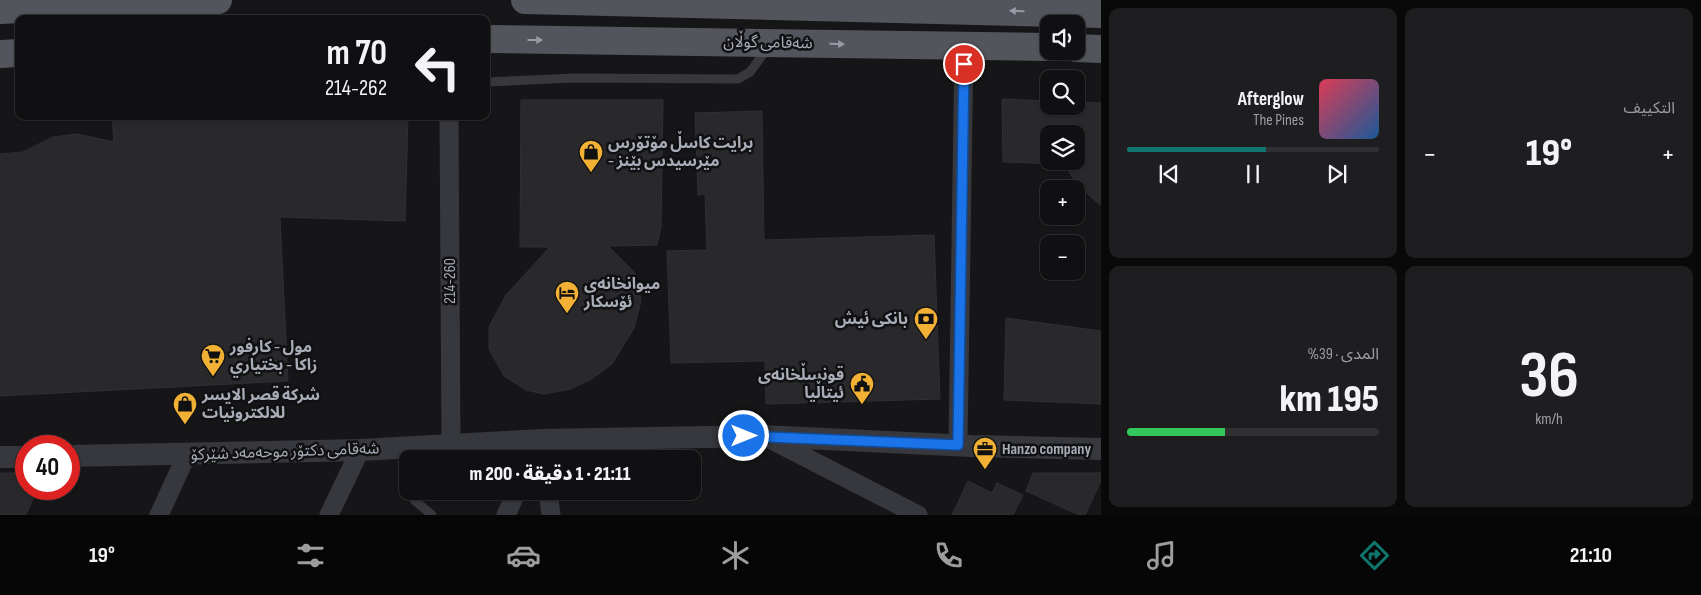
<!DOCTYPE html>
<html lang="ar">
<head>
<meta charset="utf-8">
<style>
  :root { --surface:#101012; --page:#1e1e20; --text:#f1f3f6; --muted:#9c9d9f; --line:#303032; --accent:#0f766e }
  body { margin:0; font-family:"Sofia Sans Condensed","Noto Sans Arabic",sans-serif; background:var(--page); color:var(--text); direction:rtl; height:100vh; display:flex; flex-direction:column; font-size:19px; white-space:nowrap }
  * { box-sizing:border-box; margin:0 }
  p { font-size:16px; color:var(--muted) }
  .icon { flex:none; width:28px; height:28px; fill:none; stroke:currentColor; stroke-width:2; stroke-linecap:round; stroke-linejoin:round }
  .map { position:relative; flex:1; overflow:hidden; direction:ltr }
  .side { display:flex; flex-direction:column; gap:8px; padding:8px; background:#09090a; width:600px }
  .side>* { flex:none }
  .guide { position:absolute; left:15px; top:15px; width:475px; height:105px; border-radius:10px; box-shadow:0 1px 4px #0004,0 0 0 1px var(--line); direction:rtl; background:#101012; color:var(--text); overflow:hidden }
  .buttons { position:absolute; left:1040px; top:15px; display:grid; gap:10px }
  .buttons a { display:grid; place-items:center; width:45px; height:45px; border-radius:10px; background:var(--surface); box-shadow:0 1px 4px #0004,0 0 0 1px var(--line); font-size:25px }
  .speed { position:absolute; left:15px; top:435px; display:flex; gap:10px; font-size:25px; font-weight:700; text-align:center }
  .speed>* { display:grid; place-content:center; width:65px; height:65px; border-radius:50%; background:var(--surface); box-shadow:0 1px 4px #0004,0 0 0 1px var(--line); line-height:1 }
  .speed .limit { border:8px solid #d22; background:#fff; color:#111 }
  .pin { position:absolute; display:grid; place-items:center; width:42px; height:42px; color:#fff; margin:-21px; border:2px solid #fff; border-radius:50%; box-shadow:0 1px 5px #0007 }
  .me { position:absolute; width:55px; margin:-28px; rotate:90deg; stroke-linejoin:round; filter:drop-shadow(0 0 4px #0008) }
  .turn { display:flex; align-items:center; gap:18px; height:105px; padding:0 20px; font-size:22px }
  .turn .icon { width:65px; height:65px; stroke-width:2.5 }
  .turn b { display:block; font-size:35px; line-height:42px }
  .big { font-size:38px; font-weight:800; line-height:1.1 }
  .side .tile { flex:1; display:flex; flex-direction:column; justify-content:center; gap:8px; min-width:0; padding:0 18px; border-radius:10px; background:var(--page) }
  .side .dial { align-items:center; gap:0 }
  .dial b { font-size:65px; line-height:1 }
  .song { display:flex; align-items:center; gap:15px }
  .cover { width:60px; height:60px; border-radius:8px; background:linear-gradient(135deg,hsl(350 70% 55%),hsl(210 70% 35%)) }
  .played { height:5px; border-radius:2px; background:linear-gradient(90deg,var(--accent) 55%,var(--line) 55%) }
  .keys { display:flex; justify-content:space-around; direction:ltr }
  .heat { display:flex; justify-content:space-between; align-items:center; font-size:28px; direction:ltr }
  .charge { height:8px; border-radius:4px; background:linear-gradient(90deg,#34c759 39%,var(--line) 0) }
  .side .tiles { flex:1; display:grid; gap:8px; grid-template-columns:repeat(2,1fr) }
  .trip { position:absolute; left:399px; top:450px; width:302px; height:50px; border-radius:10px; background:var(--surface); box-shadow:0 1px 4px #0004,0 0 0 1px var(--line); font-weight:800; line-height:50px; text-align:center; direction:rtl }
  .tab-bar { display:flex; height:80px; justify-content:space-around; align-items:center; background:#060607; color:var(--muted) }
  .tab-bar .icon { width:35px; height:35px }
  .tab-bar .active { color:var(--accent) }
  .tab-bar b { font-size:22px; color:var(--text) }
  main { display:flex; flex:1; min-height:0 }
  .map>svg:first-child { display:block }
  .building { fill:#29292c; stroke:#303034; fill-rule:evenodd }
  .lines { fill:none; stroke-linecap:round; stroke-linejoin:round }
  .service { stroke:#37383d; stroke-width:9 }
  .minor { stroke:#37383d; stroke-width:19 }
  .tertiary { stroke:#37383d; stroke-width:22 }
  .primary { stroke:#53555c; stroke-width:28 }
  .oneway { fill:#979ba6 }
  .route-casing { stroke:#114b97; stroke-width:12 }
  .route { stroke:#1a73e8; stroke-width:9 }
  .labels { text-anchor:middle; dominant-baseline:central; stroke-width:5; stroke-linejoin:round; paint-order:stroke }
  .street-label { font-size:16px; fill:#a8adb8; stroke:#111113 }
  .poi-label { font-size:16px; font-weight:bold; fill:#a8adb8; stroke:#111113; text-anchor:start }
</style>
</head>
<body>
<main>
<section class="side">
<div class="tiles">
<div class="tile"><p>التكييف</p>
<div class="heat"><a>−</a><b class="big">19°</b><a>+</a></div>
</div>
<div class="tile">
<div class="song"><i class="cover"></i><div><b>Afterglow</b><p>The Pines</p></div></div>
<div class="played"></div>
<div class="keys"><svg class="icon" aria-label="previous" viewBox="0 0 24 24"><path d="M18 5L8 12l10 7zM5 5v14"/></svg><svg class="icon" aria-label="pause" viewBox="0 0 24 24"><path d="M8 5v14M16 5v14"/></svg><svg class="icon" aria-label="next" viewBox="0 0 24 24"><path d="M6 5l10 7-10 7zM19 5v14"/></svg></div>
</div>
<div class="tile dial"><b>36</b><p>km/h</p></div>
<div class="tile"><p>المدى · 39%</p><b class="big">195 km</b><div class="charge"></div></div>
</div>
</section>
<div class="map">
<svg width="1101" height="515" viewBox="0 0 1101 515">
  <rect width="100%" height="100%" fill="#161618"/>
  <g class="building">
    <path d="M1002 99 1049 101V106H1076V102L1101 103V206L1078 185 1064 164 1003 162ZM1049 134H1076V161H1049Z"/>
    <path d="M521 100H663L661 227 657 245 608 246 635 273 641 301 634 328 612 364 593 378 571 389 544 394 526 390 504 376 489 349V327L506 295 550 247H520Z"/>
    <path d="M762 111 764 240 934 235 940 399 766 404 765 361 671 363 667 251 707 250 705 194 698 195 695 113Z"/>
    <path d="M112 116H408L405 221 280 217 288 381 0 396V154L23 152 53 137 77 134 114 142Z"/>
    <path d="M1006 318 1101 331V404L1004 400Z"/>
    <path d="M0 473H26V489H37L26 515H0Z"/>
    <path d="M1033 473H1101V481L1085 515H1079L1026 491Z"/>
    <path d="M968 481 992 493 997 483 1023 495 1013 515H952Z"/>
  </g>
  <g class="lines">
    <g class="service">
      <path d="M486 82 574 78 738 79 750 72 767 49"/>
      <path d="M411 491 414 500 432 515"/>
    </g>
    <g class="minor">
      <path d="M449 116 451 446"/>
      <path d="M766 437 918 515"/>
      <path d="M958 445 964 45"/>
      <path d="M533 459 542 440"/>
      <path d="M548 491 551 515"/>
      <path d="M159 515 187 454"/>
      <path d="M329 515 360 450"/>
      <path d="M506 515 517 491"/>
    </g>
    <g class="tertiary">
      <path d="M69 456 360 450 542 440 762 436 971 446 1101 449"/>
      <path d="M0 457H26"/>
    </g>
    <g class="primary">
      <path d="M525 0 1101 14"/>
      <path d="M0 10 218 0"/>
      <path d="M486 39 1049 47"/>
      <path d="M1076 48 1101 49"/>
      <path d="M0 54 19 53"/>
    </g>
  </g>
  <defs><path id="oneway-solid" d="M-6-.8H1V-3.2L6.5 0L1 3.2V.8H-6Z" transform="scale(1.25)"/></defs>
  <g class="oneway">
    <use href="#oneway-solid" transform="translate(1017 11) rotate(-179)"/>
    <use href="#oneway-solid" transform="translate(535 40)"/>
    <use href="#oneway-solid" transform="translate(837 44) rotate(1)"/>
  </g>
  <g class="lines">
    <defs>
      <path id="route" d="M744 436 958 445 964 64"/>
    </defs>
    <use href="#route" class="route-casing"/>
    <use href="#route" class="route"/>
  </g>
  <defs>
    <symbol id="shop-pin" viewBox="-11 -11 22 30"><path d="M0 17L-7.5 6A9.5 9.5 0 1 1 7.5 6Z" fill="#f2b134" stroke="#111113"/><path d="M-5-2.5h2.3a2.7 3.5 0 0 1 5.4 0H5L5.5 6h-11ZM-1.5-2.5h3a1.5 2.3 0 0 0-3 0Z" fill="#111"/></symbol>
    <symbol id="hotel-pin" viewBox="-11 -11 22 30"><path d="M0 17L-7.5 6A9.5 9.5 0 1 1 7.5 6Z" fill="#f2b134" stroke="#111113"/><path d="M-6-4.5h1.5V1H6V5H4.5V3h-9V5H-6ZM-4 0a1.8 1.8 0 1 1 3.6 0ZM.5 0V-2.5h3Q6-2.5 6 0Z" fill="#111"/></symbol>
    <symbol id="bank-pin" viewBox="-11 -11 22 30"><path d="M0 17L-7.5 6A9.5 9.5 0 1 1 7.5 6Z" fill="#f2b134" stroke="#111113"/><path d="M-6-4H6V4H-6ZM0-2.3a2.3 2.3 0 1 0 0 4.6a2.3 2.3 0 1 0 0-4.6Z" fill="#111"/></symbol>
    <symbol id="supermarket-pin" viewBox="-11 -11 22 30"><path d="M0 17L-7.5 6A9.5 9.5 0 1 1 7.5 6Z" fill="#f2b134" stroke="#111113"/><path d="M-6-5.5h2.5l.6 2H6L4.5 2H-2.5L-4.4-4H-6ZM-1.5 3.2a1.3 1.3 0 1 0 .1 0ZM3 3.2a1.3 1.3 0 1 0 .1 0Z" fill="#111"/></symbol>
    <symbol id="civic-pin" viewBox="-11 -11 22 30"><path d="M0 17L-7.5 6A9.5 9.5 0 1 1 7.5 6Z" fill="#f2b134" stroke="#111113"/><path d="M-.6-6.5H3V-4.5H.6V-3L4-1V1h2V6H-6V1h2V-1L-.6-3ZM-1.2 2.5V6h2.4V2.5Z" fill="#111"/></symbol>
    <symbol id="office-pin" viewBox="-11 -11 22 30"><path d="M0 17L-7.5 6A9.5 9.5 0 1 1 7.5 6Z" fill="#f2b134" stroke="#111113"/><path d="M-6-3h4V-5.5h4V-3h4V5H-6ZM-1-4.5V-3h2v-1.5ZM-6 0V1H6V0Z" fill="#111"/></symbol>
  </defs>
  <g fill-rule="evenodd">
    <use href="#shop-pin" x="577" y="138" width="28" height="38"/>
    <use href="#hotel-pin" x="553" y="279" width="28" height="38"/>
    <use href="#bank-pin" x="912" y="305" width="28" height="38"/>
    <use href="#supermarket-pin" x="199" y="342" width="28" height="38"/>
    <use href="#civic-pin" x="848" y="370" width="28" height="38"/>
    <use href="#shop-pin" x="171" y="390" width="28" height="38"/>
    <use href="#office-pin" x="971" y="435" width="28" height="38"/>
  </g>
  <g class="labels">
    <g class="street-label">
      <text transform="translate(768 43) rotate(1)">شەقامی گوڵان</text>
      <text transform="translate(450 281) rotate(-90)">214-260</text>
      <text transform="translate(285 452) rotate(-2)">شەقامی دکتۆر موحەمەد شێرکۆ</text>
    </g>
    <g class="poi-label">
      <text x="608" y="143">برایت کاسڵ مۆتۆرس<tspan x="608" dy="18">- مێرسیدس بێنز</tspan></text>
      <text x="584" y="284">میوانخانەی<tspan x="584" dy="18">ئۆسکار</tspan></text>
      <text x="908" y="319" text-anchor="end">بانکی ئیش</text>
      <text x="230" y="347">مول - كارفور<tspan x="230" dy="18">زاكا - بختياري</tspan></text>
      <text x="844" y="375" text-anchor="end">قونسڵخانەی<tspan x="844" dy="18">ئیتاڵیا</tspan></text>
      <text x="202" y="395">شركة قصر الايسر<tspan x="202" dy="18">للالكترونيات</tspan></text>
      <text x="1002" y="449">Hanzo company</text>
    </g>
  </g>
</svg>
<div class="buttons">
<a><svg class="icon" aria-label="sound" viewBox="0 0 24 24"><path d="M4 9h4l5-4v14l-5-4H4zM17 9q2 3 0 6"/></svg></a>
<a><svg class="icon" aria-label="search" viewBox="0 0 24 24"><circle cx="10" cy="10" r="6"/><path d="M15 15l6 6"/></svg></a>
<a><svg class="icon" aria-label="layers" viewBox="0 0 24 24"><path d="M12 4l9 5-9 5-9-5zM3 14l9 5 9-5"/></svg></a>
<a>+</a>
<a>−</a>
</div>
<div class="speed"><div class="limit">40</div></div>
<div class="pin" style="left:964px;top:64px;background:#d93025"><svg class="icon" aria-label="arrive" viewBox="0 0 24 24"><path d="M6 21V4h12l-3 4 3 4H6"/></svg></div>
<svg class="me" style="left:744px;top:436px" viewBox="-20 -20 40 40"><circle r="17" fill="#1a73e8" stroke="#fff" stroke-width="3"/><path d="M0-11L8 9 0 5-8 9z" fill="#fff"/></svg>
<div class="trip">21:11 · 1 دقيقة · 200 m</div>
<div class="guide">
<div class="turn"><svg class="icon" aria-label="left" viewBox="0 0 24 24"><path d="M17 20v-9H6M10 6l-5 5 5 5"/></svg><div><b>70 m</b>214-262</div></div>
</div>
</div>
</main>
<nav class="tab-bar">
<b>21:10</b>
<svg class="icon active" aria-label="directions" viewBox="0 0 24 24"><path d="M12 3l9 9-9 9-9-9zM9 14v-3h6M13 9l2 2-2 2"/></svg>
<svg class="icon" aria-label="music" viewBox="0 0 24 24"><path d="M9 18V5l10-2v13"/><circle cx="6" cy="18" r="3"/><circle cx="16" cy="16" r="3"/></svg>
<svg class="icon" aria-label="phone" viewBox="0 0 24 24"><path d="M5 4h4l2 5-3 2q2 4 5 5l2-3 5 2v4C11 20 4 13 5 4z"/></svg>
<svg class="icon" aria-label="climate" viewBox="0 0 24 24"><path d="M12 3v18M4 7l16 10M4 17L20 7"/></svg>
<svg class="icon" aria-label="car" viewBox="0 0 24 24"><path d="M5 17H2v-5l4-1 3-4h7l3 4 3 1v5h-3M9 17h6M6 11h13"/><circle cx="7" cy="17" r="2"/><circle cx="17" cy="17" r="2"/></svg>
<svg class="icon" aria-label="filters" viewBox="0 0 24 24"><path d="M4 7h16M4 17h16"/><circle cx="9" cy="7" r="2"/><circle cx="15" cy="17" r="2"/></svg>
<b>19°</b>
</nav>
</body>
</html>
